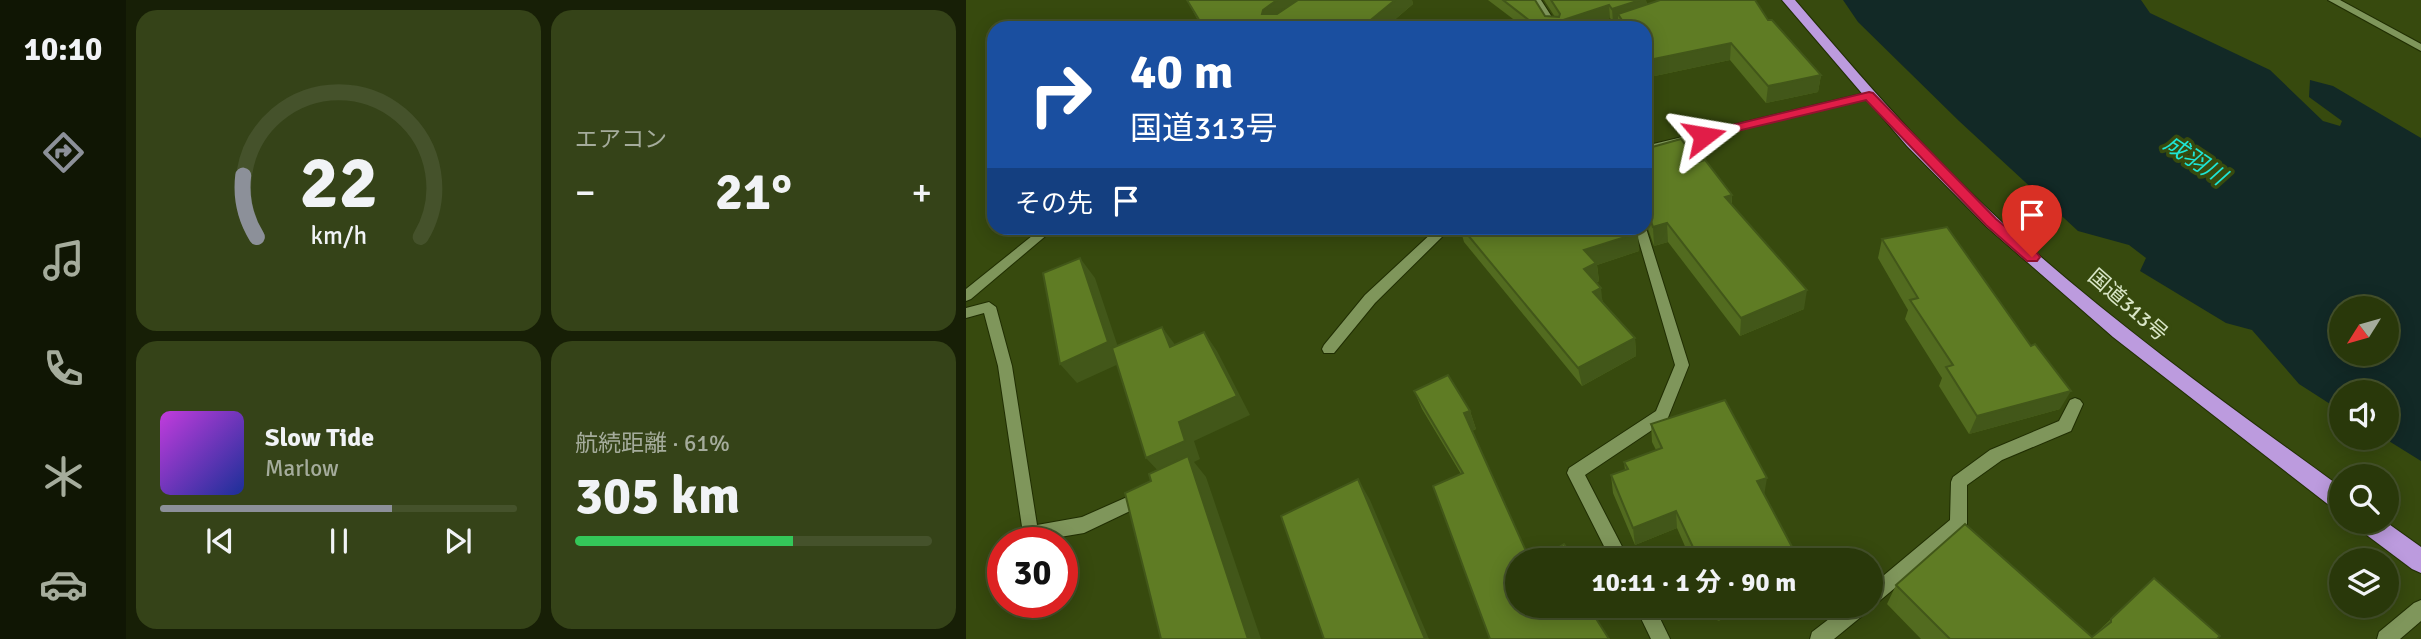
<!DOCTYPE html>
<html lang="ja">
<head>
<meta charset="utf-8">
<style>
  :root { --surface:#29380a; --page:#354318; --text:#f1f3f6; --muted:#a5ac9c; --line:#45522b; --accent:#8c9099 }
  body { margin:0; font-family:Signika,"Noto Sans JP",sans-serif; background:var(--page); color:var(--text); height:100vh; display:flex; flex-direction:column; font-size:26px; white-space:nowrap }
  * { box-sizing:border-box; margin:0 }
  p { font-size:23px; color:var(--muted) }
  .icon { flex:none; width:38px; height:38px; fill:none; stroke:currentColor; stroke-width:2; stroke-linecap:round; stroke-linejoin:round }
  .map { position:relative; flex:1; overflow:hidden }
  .panel { display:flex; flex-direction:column; gap:10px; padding:10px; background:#171f06; width:840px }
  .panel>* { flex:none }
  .hud { position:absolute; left:21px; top:21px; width:665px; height:214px; border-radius:21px; box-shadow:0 4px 18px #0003,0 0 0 2px var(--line); background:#1a4fa0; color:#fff; overflow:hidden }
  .needle { width:46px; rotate:233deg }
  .tools { position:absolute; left:1363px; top:296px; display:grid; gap:14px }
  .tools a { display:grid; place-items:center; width:70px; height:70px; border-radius:50%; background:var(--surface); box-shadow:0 4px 18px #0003,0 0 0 2px var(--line); font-size:35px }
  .speed { position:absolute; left:21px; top:527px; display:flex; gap:14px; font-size:35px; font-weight:700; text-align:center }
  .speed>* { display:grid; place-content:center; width:91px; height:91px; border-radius:50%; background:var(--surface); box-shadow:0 4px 18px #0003,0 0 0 2px var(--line); line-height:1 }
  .speed .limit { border:10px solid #d22; background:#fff; color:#111 }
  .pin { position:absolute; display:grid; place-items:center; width:60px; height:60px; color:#fff; margin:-72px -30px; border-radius:50% 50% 50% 0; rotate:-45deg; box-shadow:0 0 7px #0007 }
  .pin .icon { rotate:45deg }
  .me { position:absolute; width:77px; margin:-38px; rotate:76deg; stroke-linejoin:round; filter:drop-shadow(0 0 5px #0008) }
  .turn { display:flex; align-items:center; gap:24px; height:147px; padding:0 28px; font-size:32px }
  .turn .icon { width:91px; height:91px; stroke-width:2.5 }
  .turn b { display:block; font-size:49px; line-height:60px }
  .then { display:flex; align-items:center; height:66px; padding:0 28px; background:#0003; gap:14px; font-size:26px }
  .big { font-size:52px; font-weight:700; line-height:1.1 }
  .panel .card { flex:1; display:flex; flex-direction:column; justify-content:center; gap:10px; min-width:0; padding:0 24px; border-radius:21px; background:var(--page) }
  .panel .dial { align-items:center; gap:0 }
  .dial svg { height:182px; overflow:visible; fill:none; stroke:var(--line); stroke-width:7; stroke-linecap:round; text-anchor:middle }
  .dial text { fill:var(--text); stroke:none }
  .song { display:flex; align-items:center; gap:21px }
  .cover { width:84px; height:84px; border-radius:10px; background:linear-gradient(135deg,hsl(290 70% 55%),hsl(230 70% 35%)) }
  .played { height:7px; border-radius:4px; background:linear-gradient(90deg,var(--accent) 65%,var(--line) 65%) }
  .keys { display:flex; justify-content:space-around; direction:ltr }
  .heat { display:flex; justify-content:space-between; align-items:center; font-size:38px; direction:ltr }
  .charge { height:10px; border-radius:5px; background:linear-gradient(90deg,#34c759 61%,var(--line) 0) }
  .panel .tiles { flex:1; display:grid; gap:10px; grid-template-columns:repeat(2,1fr) }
  .trip { position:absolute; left:539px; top:548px; width:378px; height:70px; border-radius:35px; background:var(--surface); box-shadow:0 4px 18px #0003,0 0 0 2px var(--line); font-weight:700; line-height:70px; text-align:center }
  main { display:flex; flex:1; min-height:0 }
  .dock { display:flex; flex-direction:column; width:126px; justify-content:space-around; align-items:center; background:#101604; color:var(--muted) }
  .dock .icon { width:49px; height:49px }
  .dock .selected { color:var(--accent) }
  .dock b { font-size:32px; color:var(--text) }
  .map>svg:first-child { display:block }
  .water { fill:#122926; fill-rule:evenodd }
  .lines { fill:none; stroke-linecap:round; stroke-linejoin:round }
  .minor-casing { stroke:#202e02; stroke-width:2 }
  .trunk-casing { stroke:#202e02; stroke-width:2 }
  .minor { fill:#7f965b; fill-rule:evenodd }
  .trunk { fill:#bc9bde; fill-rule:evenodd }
  .wall { fill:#526b1f }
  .shaded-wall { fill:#425719 }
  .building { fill:#5f7c24; stroke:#425719; stroke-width:2 }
  .route { fill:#e11d48; stroke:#92132f; stroke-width:2 }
  .labels { text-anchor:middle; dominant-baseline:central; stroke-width:7; stroke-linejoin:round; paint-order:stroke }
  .street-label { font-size:21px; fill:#d9e6c7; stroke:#374a0e }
  .water-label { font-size:23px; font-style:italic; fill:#1ee5d5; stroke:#374a0e }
</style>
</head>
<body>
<main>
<nav class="dock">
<b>10:10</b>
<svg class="icon selected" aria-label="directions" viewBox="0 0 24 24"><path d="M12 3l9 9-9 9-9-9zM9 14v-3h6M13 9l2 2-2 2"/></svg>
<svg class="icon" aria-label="music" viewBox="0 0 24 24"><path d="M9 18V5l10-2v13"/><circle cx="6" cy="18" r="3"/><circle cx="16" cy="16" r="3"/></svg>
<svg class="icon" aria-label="phone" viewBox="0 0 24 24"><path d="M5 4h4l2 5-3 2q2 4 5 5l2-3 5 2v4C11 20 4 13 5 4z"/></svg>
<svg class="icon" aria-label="climate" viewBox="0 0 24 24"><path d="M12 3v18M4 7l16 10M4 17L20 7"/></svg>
<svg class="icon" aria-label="car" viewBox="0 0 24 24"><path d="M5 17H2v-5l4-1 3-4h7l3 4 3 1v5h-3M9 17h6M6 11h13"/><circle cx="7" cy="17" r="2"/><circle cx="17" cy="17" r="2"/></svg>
</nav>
<section class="panel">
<div class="tiles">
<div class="card dial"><svg viewBox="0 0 100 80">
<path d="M14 69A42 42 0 1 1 86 69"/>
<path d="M14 69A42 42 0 0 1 8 42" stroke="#8c9099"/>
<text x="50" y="56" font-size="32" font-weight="700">22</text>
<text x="50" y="72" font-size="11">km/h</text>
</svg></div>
<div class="card"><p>エアコン</p>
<div class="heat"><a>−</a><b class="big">21°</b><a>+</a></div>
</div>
<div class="card">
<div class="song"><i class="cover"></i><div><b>Slow Tide</b><p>Marlow</p></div></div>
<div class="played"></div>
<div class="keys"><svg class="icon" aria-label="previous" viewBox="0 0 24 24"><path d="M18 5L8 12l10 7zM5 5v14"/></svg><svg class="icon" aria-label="pause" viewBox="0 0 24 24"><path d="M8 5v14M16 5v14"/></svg><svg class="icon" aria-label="next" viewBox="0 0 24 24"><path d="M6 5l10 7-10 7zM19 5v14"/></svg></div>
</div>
<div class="card"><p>航続距離 · 61%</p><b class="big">305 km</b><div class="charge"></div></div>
</div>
</section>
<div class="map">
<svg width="1455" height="639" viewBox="0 0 1455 639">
  <rect width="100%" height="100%" fill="#374a0e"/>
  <path class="water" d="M877 0H1175L1184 13 1304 70 1357 121 1374 126 1376 121 1343 97 1344 80 1367 86 1455 138V461L1418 438H1421V392H1376L1375 411 1333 384 1286 330 1260 323 1174 271 1180 258 1163 245 1112 231 993 121 892 22ZM1376 308H1421V354H1376Z"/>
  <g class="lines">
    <defs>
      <g id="minor">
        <path d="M565 0H575L593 28H583Z"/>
        <path d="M1362 0H1374L1455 44V51Z"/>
        <path d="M669 17 672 18V22L654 28H639Z"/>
        <path d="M903 92 907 93V97L679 152V146Z"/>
        <path d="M679 225 723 365 701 420 619 475 663 560H645L601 473 603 468 690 411 709 365 669 228H679Z"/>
        <path d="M76 228H89L5 299 0 301V289Z"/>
        <path d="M466 228H480L482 231 409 303 368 353H358L356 349 358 345 399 295 468 231Z"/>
        <path d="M23 302 30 307 46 366 71 525 116 517 177 490 183 492 185 497 183 502 118 533 64 542 58 540 32 366 18 313 0 318V308Z"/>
        <path d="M1109 398 1114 400 1117 404 1105 431 1036 460 1001 485V524L998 530 911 603 905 606H904L905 586 984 520 985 482 987 477 1024 450 1093 421 1104 400Z"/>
        <path d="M1455 600V621L1434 639H1411L1413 632 1448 603Z"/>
        <path d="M669 606H688L704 639H685Z"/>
        <path d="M880 606H903L901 612 868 639H844L846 632Z"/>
      </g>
      <g id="trunk">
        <path d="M816 0H829C885 65 941 131 1003 191 1117 302 1248 395 1376 488V512L1368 509 1147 337 1021 227 941 146Z"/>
        <path d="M1390 522H1420L1455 547V573L1446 569 1394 530Z"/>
      </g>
    </defs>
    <use href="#minor" class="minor-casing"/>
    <use href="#trunk" class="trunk-casing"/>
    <use href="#minor" class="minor"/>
    <use href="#trunk" class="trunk"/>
  </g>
  <g class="wall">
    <path d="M221 0H446L447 4 419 28H236Z"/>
    <path d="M522 0H569L579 16 589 17 578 0H680L681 5 802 20 855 75 852 92 800 103 764 60 684 77 679 69V28H653L652 21 647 22 644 18 614 28H559Z"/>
    <path d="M679 149 732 162 766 195V205L838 309 774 336 702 242 688 246 680 223H679Z"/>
    <path d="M494 228H670L673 251 631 265 633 281 630 283 637 302 669 338 670 356 616 386 498 242Z"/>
    <path d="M916 239 1094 409 1003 434 973 386 976 378 939 319 942 310 912 258Z"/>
    <path d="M448 391 504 411 510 429 506 431 551 606H633V607L524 639 495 474 456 409Z"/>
    <path d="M685 424 798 495 833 560H725L711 528 669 545 647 493 645 475 659 470 658 462 690 450 686 442Z"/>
    <path d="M930 585 1126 637 1145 619 1251 639H955L921 604Z"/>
    <path d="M746 606H789L752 621Z"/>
  </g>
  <g class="shaded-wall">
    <path d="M311 0H340L303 28 296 14 297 10Z"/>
    <path d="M429 0H446L447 4 419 28H395Z"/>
    <path d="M674 0H680L681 11 652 14V21L647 22 646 9Z"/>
    <path d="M643 5 644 18 614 28H573Z"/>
    <path d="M765 43 764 60 684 77 683 60Z"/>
    <path d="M855 75 852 92 800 103 802 86Z"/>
    <path d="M766 195 765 214 759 197Z"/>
    <path d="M679 204 680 223H679Z"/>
    <path d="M701 223 702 242 688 246 687 227Z"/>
    <path d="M672 233 673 251 631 265 633 281 620 287 618 269V250Z"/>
    <path d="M114 258 129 278 157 362 111 383 94 364Z"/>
    <path d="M635 288 637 307 627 292Z"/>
    <path d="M841 290 838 309 774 336 775 318Z"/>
    <path d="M196 327 210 346 204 347Z"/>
    <path d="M238 332 251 351 284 415 228 441 234 459 228 462 240 477 295 639H282L197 476 180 458Z"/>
    <path d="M669 338 670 356 616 386 612 368Z"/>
    <path d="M1105 391 1094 409 1003 434 1011 416Z"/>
    <path d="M504 411 510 429 505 431 498 413Z"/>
    <path d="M801 478 798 496 791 481Z"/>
    <path d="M392 479 404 500 463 639H459Z"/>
    <path d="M710 511 711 528 669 545 667 528Z"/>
    <path d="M619 606H633V607L622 615Z"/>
    <path d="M753 606H789L752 621Z"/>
  </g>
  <g class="building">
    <path d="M221 0H311L297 10 296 14H311L332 0H429L395 28H238Z"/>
    <path d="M537 0H569L579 16 593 17 594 14 585 0H674L646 9 643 5 573 28Z"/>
    <path d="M694 0H789L802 20H806L855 75 802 86 765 43 683 60 679 53V28H661L652 14Z"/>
    <path d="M715 139 732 162 739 160 766 195 759 197 841 290 775 318 701 223 687 227 679 204V149Z"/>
    <path d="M981 227 1065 346 1069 344 1105 391 1011 416 980 367 987 365 944 300 952 298 916 239Z"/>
    <path d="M496 228H670L672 233 618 250 630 263 618 269 635 288 627 292 669 338 612 368Z"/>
    <path d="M114 258 142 342 94 364 77 273Z"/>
    <path d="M196 327 204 347 238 332 271 396 213 422 219 441 180 458 146 348Z"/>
    <path d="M482 375 504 411 498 413 564 560H551V606H622L643 639H524L467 486 497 473 448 391Z"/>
    <path d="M759 400 801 478 791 481 833 560H733L710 511 667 528 645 475 662 469 658 462 696 448 685 424Z"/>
    <path d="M222 456 282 639H195L159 493 185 481 183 474Z"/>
    <path d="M392 479 459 639H358L315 516Z"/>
    <path d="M999 524 1126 637 1145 622V619L1188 578 1254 636 1251 639H984L930 585Z"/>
    <path d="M598 544 609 560H572Z"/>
  </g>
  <path class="route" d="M903 92 907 93 1030 219 1071 253 1074 257 1071 261H1061L1020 225 900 100 738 139 732 136 734 133Z"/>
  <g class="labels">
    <g class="street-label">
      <text transform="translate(1162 305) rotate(41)">国道313号</text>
    </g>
    <g class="water-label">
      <text transform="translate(1229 160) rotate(34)">成羽川</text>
    </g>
  </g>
</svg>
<div class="tools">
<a><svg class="needle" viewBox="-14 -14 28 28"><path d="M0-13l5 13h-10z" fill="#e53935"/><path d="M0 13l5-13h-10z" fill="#a5ac9c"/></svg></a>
<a><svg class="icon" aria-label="sound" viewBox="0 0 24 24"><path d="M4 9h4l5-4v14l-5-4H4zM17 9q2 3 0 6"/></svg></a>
<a><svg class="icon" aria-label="search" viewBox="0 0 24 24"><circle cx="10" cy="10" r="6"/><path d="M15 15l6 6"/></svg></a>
<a><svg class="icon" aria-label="layers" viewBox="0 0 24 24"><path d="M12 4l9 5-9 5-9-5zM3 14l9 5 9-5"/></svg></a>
</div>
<div class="speed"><div class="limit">30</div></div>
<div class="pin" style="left:1066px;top:257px;background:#d93025"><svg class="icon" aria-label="arrive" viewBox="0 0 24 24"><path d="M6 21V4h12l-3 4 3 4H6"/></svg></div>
<svg class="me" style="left:738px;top:136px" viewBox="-20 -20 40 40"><path d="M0-17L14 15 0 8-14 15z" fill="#e11d48" stroke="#fff" stroke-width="4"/></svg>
<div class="trip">10:11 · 1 分 · 90 m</div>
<div class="hud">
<div class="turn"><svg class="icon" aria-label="right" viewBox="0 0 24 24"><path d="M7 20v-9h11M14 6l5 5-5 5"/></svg><div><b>40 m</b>国道313号</div></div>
<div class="then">その先<svg class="icon" aria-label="arrive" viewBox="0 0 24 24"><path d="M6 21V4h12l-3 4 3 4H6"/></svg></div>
</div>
</div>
</main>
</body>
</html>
